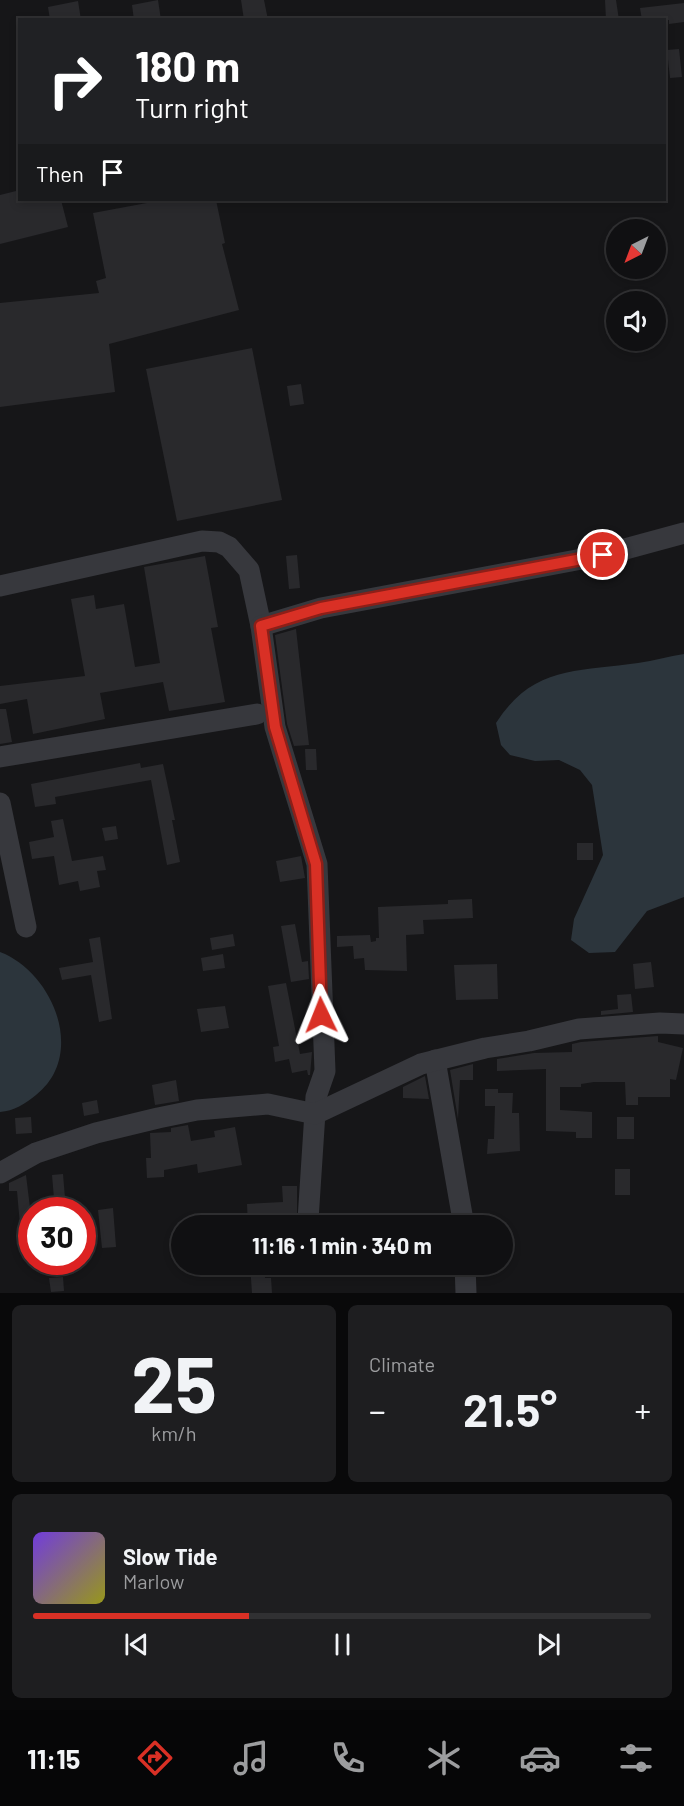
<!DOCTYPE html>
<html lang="en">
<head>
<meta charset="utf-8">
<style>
  :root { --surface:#101012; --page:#1e1e20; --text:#f1f3f6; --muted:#9c9d9f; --line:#303032; --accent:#d93025 }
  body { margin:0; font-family:Barlow,sans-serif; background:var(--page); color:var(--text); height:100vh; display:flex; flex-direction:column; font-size:22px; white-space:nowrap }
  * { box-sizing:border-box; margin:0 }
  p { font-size:20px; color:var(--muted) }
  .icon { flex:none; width:33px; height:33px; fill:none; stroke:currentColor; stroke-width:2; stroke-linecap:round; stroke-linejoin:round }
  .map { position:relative; height:1293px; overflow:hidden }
  .sheet { display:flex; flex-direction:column; gap:12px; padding:12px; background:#09090a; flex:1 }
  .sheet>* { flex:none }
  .guide { position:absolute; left:18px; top:18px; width:648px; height:183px; border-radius:0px; box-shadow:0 3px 9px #0003,0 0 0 2px var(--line); background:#202124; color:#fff; overflow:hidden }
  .needle { width:39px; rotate:222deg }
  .fabs { position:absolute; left:606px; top:219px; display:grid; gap:12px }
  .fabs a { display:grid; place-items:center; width:60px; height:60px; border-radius:50%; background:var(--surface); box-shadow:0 3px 9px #0003,0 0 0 2px var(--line); font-size:30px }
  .speed { position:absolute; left:18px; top:1197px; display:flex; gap:12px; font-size:30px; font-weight:700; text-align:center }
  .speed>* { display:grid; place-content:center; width:78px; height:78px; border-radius:50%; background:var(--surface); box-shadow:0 3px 9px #0003,0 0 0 2px var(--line); line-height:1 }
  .speed .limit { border:9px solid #d22; background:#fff; color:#111 }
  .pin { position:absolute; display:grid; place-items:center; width:51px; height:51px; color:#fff; margin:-26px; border:3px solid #fff; border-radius:50%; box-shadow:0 2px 6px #0007 }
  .me { position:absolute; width:66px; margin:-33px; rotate:358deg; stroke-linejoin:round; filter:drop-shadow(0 0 4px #0008) }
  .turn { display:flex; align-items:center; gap:21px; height:126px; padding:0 18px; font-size:27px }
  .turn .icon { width:78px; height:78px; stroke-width:2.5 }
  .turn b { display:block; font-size:42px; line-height:51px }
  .then { display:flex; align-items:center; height:57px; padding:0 18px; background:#0003; gap:12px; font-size:22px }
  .big { font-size:45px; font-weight:700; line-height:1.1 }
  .sheet .widget { flex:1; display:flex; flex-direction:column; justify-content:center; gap:9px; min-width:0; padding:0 21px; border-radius:9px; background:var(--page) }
  .sheet .dial { align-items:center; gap:0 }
  .dial b { font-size:78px; line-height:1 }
  .song { display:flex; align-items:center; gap:18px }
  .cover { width:72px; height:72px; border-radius:9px; background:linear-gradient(135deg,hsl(260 70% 55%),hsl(60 70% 35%)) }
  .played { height:6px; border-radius:3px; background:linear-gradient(90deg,var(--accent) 35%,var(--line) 35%) }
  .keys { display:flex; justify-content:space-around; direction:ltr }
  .heat { display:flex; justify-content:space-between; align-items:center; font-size:33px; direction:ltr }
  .sheet .tiles { flex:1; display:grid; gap:12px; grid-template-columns:1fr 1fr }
  .widget:last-child { grid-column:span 2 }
  .trip { position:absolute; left:171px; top:1215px; width:342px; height:60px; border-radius:30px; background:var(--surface); box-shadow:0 3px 9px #0003,0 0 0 2px var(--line); font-weight:700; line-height:60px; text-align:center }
  .tab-bar { display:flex; height:96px; justify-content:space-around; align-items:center; background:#060607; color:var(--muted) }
  .tab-bar .icon { width:42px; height:42px }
  .tab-bar .current { color:var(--accent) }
  .tab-bar b { font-size:27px; color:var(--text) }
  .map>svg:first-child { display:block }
  .water { fill:#2c353c }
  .building { fill:#29292c }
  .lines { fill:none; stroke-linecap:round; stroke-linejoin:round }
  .minor { stroke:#37383d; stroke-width:21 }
  .route-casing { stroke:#8d1f18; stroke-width:15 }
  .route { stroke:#d93025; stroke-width:10 }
</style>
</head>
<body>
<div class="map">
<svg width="684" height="1293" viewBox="0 0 684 1293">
  <rect width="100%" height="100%" fill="#161618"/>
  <g class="water">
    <path d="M684 654V897L647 911 615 952 589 953 571 940 574 919 603 855 592 785 580 770 559 760 535 761 510 755 501 745 496 723C533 665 578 672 638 663 654 661 669 656 684 654Z"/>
    <path d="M0 952C53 972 87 1055 36 1095 25 1104 14 1111 0 1112Z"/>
  </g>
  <g class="building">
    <path d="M158 0 161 20H134L132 5Z"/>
    <path d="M241 0H264L268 20H244Z"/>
    <path d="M605 0H616L619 20H606Z"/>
    <path d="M78 1 81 20H50L48 7Z"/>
    <path d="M684 3V22L669 24V20H642L640 8Z"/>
    <path d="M679 49 682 77 670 78 667 50Z"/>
    <path d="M20 190V200H61L68 227 0 244V195Z"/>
    <path d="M163 200H216L225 243 222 244 239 310 109 344 115 392 0 407V303L99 293 96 281 106 278 93 213Z"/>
    <path d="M252 348 282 500 177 521 146 369Z"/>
    <path d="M301 384 304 404 290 406 287 386Z"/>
    <path d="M297 555 300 588 289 589 286 556Z"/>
    <path d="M205 556 218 627 211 628 225 702 169 711 163 682 100 693 105 719 33 734 27 699 0 704V686L85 676 71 599 94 595 96 609 124 604 135 667 160 663 144 567Z"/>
    <path d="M296 629 309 745 294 746 287 724 275 635Z"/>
    <path d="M0 709H6L12 742 0 744Z"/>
    <path d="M305 749H316L317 770H306Z"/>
    <path d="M140 763 141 768 163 764 175 820H172L180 862 167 865 151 780 55 797 56 804 35 807 31 784Z"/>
    <path d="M63 819 72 861 103 856 106 870 97 871 100 887 80 891 78 881 59 885 54 856 32 859 29 842 54 837 51 821Z"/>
    <path d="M116 826 118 839 105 841 102 828Z"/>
    <rect x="577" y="843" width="16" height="17"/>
    <path d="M301 856 305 878 280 882 276 861Z"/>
    <path d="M472 899 473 918 423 920 424 934 406 935 407 971 365 970 364 958 354 959 353 946 337 947V936L370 935 371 942 376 941V938H379L378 907 448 904V900Z"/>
    <path d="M295 924 302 962 308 961 309 979 291 982 281 926Z"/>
    <path d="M233 934 235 946 212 950 210 938Z"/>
    <path d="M100 937 112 1019 99 1022 91 975 62 980 59 968 93 962 89 939Z"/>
    <path d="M223 954 225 968 203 971 201 958Z"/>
    <path d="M651 962 654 987 635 989 633 964Z"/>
    <path d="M497 964 498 999 456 1000 454 965Z"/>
    <path d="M286 983 300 1054 312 1052 310 1075H308L307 1070 292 1073 289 1059 275 1062 273 1047 279 1046 268 986Z"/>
    <path d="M631 994 633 1012 601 1015V1011L618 1009 617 995Z"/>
    <path d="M225 1006 229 1028 201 1032 197 1009Z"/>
    <path d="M658 1036V1042L683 1048 676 1080 670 1079V1097H638V1105H626L625 1082H594L581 1084V1087H560V1110L592 1112V1138H576V1132L546 1131V1069L497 1071V1059L534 1053 572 1052V1044L581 1042Z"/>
    <path d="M473 1064V1080H460L458 1119 450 1070Z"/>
    <path d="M425 1076 429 1099 403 1098V1087Z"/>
    <path d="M176 1080 179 1101 155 1105 152 1085Z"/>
    <path d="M485 1089H498V1093H513L512 1113H519L520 1151 487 1154 488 1139H494L495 1106H485Z"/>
    <path d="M97 1100 99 1113 84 1116 82 1103Z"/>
    <path d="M31 1117 32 1133 16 1134 15 1118Z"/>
    <rect x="617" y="1117" width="17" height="22"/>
    <path d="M188 1125 191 1141 215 1137 214 1131 235 1127 242 1165 198 1173 197 1164 164 1170V1177L147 1178 146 1158H151L150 1133 171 1132V1128Z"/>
    <rect x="615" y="1169" width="15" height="26"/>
    <path d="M63 1174 66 1210H55L52 1175Z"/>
    <path d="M26 1175 32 1224 20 1225 17 1191H9V1183Z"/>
    <path d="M282 1186H297V1226H248L247 1204 283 1202Z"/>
    <path d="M113 1208 116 1247 102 1248 98 1210Z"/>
    <path d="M250 1264H264L265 1278H271L272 1293H252Z"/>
    <path d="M63 1277 64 1291 51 1292 49 1278Z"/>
  </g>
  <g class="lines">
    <g class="minor">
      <path d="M0 586 202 541 219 542 229 547 249 570 261 626 275 727 317 864 325 1071 316 1097 308 1220"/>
      <path d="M261 626 321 608 603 555 684 533"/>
      <path d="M0 757 257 714"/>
      <path d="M0 803 26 927"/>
      <path d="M435 1060 464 1226"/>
      <path d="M0 1173 36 1153 96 1133 158 1118 197 1110 268 1104 315 1114 421 1064 485 1048 529 1041 579 1029 660 1023 684 1024"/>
      <path d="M465 1264 466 1293"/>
    </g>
  </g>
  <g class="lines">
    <defs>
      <path id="route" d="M321 1015 316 864 275 727 261 626 321 608 603 555"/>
    </defs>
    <use href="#route" class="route-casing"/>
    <use href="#route" class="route"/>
  </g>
</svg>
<div class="fabs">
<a><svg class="needle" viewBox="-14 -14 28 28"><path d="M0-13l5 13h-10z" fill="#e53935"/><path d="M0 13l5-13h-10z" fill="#9c9d9f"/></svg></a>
<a><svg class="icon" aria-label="sound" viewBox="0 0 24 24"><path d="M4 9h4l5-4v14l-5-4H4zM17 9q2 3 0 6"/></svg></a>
</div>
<div class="speed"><div class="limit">30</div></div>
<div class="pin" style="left:603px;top:555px;background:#d93025"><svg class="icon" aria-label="arrive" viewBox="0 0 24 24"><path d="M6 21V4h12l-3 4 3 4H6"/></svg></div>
<svg class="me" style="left:321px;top:1015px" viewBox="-20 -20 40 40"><path d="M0-17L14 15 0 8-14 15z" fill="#d93025" stroke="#fff" stroke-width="4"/></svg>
<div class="trip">11:16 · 1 min · 340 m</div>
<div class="guide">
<div class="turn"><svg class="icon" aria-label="right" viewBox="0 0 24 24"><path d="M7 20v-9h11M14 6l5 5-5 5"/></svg><div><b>180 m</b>Turn right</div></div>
<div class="then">Then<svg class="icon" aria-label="arrive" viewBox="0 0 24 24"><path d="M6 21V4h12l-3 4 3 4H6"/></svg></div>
</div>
</div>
<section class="sheet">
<div class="tiles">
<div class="widget dial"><b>25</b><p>km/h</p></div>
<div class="widget"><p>Climate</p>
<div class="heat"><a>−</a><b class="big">21.5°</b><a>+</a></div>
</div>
<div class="widget">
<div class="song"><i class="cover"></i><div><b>Slow Tide</b><p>Marlow</p></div></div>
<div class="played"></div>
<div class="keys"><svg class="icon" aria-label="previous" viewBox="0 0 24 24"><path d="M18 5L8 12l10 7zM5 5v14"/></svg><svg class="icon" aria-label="pause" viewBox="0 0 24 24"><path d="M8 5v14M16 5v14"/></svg><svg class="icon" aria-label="next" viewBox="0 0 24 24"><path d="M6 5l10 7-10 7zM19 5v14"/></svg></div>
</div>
</div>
</section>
<nav class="tab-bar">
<b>11:15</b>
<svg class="icon current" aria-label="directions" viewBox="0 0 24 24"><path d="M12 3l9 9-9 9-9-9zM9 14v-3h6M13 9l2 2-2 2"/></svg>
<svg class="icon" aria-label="music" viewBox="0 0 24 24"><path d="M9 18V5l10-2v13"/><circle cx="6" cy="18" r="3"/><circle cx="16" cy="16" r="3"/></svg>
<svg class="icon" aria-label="phone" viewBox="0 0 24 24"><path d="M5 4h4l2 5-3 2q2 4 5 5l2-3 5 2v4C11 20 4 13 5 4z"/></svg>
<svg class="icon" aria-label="climate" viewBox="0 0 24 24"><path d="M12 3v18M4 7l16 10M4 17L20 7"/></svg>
<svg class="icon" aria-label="car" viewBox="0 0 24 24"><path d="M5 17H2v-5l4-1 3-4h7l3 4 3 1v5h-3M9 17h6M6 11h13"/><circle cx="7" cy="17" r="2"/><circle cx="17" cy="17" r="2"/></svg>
<svg class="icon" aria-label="filters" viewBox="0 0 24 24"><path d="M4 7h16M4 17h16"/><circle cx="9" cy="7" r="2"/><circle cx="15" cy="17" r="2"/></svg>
</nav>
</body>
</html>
